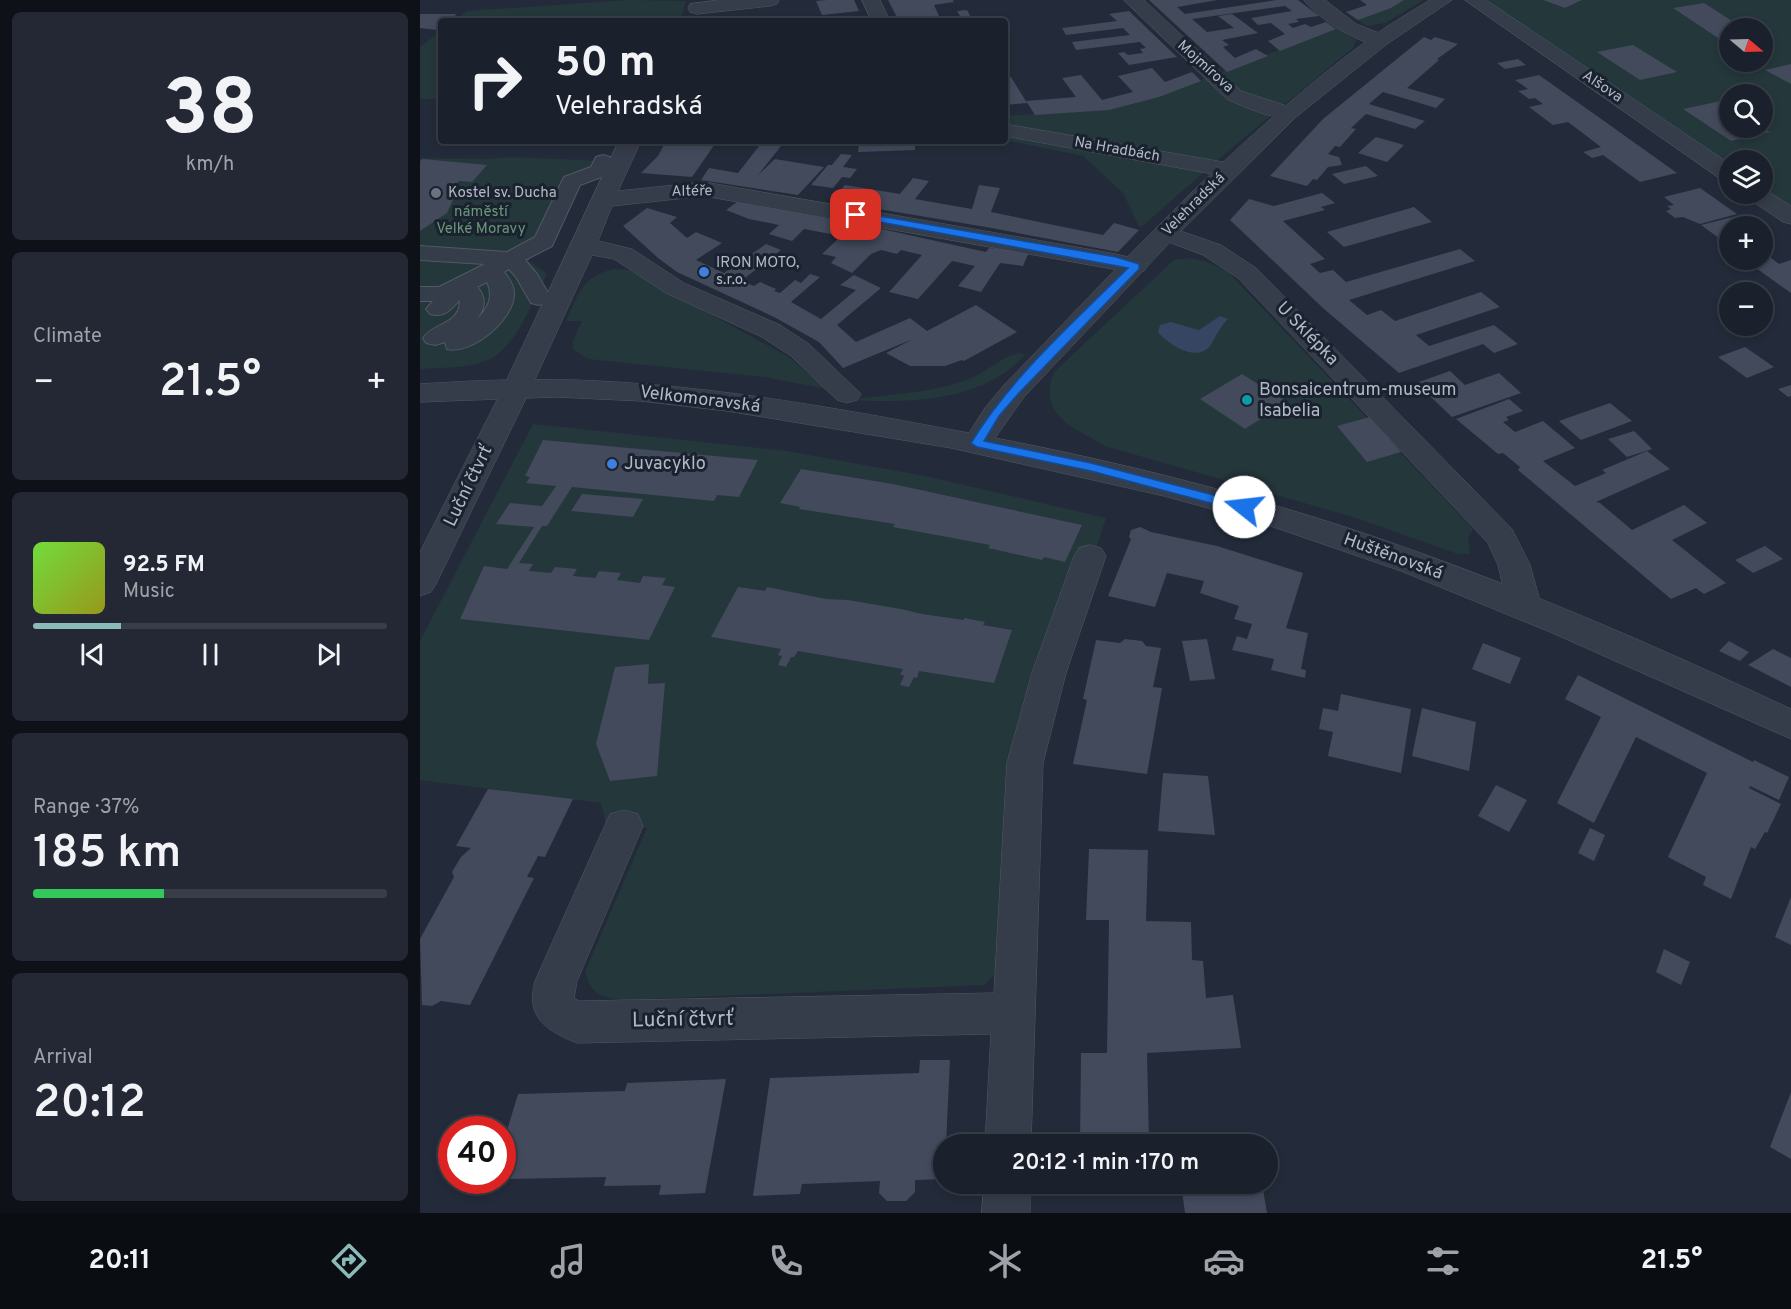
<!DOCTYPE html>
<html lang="en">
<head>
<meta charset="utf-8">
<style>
  :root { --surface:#1a202c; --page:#232834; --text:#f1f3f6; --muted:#9fa3a9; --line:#383e48; --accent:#8bbbb9 }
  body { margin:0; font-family:Overpass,sans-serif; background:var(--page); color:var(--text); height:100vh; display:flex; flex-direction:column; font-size:22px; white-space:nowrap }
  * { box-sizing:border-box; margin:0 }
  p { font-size:20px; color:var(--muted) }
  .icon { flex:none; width:33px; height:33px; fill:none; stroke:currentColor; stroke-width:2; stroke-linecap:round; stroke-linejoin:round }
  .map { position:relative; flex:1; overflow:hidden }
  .panel { display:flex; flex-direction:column; gap:12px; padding:12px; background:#0e1218; width:420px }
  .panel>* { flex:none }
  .guide { position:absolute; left:18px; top:18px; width:570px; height:126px; border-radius:6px; box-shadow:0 3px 9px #0003,0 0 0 2px var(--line); background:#1a202c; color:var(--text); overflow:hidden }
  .needle { width:39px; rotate:109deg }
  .controls { position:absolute; left:1299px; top:18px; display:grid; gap:12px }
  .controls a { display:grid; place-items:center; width:54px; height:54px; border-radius:50%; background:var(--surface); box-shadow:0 3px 9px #0003,0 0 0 2px var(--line); font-size:30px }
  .speed { position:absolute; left:18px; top:1116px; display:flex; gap:12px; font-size:30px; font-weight:700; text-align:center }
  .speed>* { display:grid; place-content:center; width:78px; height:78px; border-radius:50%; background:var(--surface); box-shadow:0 3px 9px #0003,0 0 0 2px var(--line); line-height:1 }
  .speed .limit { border:9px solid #d22; background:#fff; color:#111 }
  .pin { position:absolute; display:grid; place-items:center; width:51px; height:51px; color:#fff; margin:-26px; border-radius:12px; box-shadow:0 3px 9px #0006 }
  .me { position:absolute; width:66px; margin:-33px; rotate:286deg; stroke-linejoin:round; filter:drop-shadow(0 0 4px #0008) }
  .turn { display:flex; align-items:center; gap:21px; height:126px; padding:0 18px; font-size:27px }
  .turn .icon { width:78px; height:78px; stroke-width:2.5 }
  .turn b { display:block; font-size:42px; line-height:51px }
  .big { font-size:45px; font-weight:600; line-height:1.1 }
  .panel .card { flex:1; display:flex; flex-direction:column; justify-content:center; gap:9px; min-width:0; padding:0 21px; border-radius:9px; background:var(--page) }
  .panel .dial { align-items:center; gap:0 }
  .dial b { font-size:78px; line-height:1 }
  .song { display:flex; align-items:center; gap:18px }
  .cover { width:72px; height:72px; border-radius:9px; background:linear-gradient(135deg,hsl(100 70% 55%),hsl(60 70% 35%)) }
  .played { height:6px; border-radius:3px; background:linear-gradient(90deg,var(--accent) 25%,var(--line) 25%) }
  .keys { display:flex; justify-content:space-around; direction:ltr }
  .heat { display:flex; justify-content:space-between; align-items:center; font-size:33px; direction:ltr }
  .charge { height:9px; border-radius:4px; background:linear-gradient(90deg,#34c759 37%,var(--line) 0) }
  .trip { position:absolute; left:513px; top:1134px; width:345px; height:60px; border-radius:30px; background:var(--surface); box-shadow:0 3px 9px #0003,0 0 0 2px var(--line); font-weight:600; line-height:60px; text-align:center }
  .tab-bar { display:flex; height:96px; justify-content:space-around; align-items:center; background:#0a0d12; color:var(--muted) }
  .tab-bar .icon { width:42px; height:42px }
  .tab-bar .selected { color:var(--accent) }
  .tab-bar b { font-size:27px; color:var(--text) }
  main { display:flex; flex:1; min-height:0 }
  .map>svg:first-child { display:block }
  .green { fill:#24373b; fill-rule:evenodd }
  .water { fill:#364561 }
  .building { fill:#424a5c }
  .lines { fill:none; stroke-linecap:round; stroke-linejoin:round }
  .pedestrian-casing { stroke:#515865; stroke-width:2 }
  .minor-casing { stroke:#515865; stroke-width:1 }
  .tertiary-casing { stroke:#515865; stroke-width:1 }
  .pedestrian { fill:#363d4a; fill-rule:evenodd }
  .minor { fill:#363d4a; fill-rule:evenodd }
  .tertiary { fill:#363d4a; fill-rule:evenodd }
  .route { fill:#1a73e8; stroke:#114b97; stroke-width:1.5 }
  .worship-dot { fill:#6b7280; stroke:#1b222f; stroke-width:2 }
  .shop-dot { fill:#3f7fe0; stroke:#1b222f; stroke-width:2 }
  .culture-dot { fill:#0f9aa8; stroke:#1b222f; stroke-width:2 }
  .labels { text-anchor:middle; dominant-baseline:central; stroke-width:6; stroke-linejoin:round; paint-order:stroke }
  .far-street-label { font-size:15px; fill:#b1b8c6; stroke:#1b222f }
  .far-poi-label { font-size:15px; fill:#b1b8c6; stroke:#1b222f; text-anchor:start }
  .far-park-label { font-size:15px; fill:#699777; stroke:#1b222f }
  .street-label { font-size:18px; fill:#b1b8c6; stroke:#1b222f }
  .poi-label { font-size:18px; fill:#b1b8c6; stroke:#1b222f; text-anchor:start }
  .near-street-label { font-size:21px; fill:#b1b8c6; stroke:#1b222f }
</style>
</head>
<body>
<main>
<section class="panel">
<div class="card dial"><b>38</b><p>km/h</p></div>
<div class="card"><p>Climate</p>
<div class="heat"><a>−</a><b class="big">21.5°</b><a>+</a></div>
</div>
<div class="card">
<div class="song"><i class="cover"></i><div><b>92.5 FM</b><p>Music</p></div></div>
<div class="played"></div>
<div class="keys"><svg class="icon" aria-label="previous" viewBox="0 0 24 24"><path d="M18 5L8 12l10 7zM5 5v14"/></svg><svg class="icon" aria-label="pause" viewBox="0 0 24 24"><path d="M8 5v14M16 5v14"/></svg><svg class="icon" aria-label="next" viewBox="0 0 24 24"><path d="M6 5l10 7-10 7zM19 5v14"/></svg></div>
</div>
<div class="card"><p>Range · 37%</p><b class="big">185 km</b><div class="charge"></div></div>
<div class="card"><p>Arrival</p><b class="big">20:12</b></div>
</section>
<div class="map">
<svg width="1371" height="1213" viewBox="0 0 1371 1213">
  <rect width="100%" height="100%" fill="#232b3a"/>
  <g class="green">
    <path d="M209 0 266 1 260 21H34L47 11Z"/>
    <path d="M983 0H1004L965 23 946 26 937 19Z"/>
    <path d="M1066 0H1371V217L1337 194H1342V160H1310L1309 175ZM1310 28H1342V62H1310ZM1310 94H1342V128H1310Z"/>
    <path d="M916 28 936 40 934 47 807 152 720 228 703 193 663 156 585 140V116L688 109 739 96Z"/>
    <path d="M21 31V99H0V47Z"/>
    <path d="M90 157 180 161 148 181 109 261 127 274C113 300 96 348 68 360 48 369 22 367 0 369V158L68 159Z"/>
    <path d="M771 258 788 262 808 272 1053 529 1048 538 1050 554H1038L933 517 688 447C655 429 616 415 634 372L754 260Z"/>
    <path d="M193 269 209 270 369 357 406 389 345 377 168 359 153 349V341L162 321H146C159 293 161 278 193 269Z"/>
    <path d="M599 353 605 355C561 403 487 403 428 400 467 394 508 394 546 380 565 374 580 357 599 353Z"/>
    <path d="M113 424 367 451 505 476 686 518 621 720 578 971 564 985 201 1000C178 996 172 994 165 972L227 828 186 824 181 803 0 780V641Z"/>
  </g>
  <path class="water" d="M800 316 808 319C800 327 797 334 792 343 779 365 749 345 738 332L740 325 751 322 779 330Z"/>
  <g class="building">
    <path d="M407 0H434L439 11 402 15 396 1Z"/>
    <path d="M468 0H533L534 2 514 5 519 16 516 17 517 19 540 16 537 11 547 10 553 21H479Z"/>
    <path d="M729 0H798L757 7 765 14 857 0H878L899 16 876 19 879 22 868 24 873 28 885 24 891 27 906 22 916 29 860 51 848 41 865 34 851 23 838 25 831 18 872 11 865 6 772 19 787 32 814 28 798 16 812 14 838 33 802 40 809 45 803 47 815 58 836 49 848 56 807 72Z"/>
    <path d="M940 0H984L971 8 938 20 926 12 947 5Z"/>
    <path d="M1123 0H1162L1145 8Z"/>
    <path d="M1284 3 1323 28H1310V39L1301 40 1253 8Z"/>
    <path d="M709 11 757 57 709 65 698 53 704 52 708 55 723 53 720 49 726 48 720 42 656 50 652 42 710 35 703 28 646 35 642 28 697 21 689 14Z"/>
    <path d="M0 14H37L28 21H21V26L17 30 0 28Z"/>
    <path d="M1004 37 1011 40 1015 37 1038 44 1017 59 1019 60 987 88 1025 99 1016 108 963 92 949 104 1005 121 995 129 946 114 931 128 936 129 920 147 915 146 908 154 919 157 922 165 908 167 897 180 893 179 887 186 850 176 903 119Z"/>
    <path d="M1213 45 1257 72 1220 80 1177 52Z"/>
    <path d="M1098 59 1106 65 1085 69 1077 63Z"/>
    <path d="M1371 64V84L1345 70Z"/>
    <path d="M732 68 745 82 772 72 781 81 739 97 689 110 615 115 606 101 656 97 642 78 661 75 682 100 713 92 698 76Z"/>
    <path d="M1119 75 1177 116 1257 173 1220 182 1183 155 1172 158 1163 152 1181 147 1148 122 1133 125 1109 107 1123 104 1115 98 1109 99 1098 91 1108 89 1095 80Z"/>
    <path d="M591 77 607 103 585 105V78Z"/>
    <path d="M1301 101 1310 106V128H1343L1350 132 1311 141 1263 109Z"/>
    <path d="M956 137 984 145 967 162 938 153Z"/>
    <path d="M246 141H297L272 177 221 173 238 156Z"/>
    <path d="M343 141H365L338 175 355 159 404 167 378 195 281 180 289 168 318 173Z"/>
    <path d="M439 141H495V150L438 152Z"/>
    <path d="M421 154 432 155 423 167 437 169 430 178 422 177 413 188 391 185 408 165H412Z"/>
    <path d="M3 159 67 165 52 182 39 181 30 191 33 200 27 213 0 231V161Z"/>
    <path d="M946 166 958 176 924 184 912 174Z"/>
    <path d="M493 178 509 181 495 199 552 209 559 185 580 188 571 212 683 235 694 223 719 230 698 252 566 227 411 201 425 185 480 194Z"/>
    <path d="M1280 188 1317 214 1280 224 1263 217 1255 218 1246 211 1251 209 1247 206 1254 205 1244 197Z"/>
    <path d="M902 193 915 203 901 207 905 210 863 221 905 259 890 264 900 273 913 270 926 282 1040 249 1055 261 929 300 947 315 961 310 975 321 1061 292 1080 307 996 335 1009 346 1074 325 1098 344 1074 353 1063 344 979 373 903 308 810 220 829 199 854 206Z"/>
    <path d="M317 202 448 226 566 252 569 248 609 252 603 266 580 263 561 292 538 286 555 266 532 261 498 299 469 292 502 255 481 250 477 254 461 250 451 254 432 273 411 263 416 257 402 254 421 236 384 229 372 241 349 234 359 225 329 219 306 210Z"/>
    <path d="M994 207 1012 222 924 247 907 232Z"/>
    <path d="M227 208 257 217 250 223 267 238 276 232 302 243 276 260 304 273 346 244 361 250 321 281 334 286 340 282 356 289 354 291 360 293 375 280 381 283 390 274 400 277 371 302 401 319 436 290 420 285 434 275 461 288 417 325 436 342 490 318 507 331 556 305 597 332 544 361 542 360 525 366H490L466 353 493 339 423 368 399 342 354 317 257 272 238 258 203 226Z"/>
    <path d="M1317 216 1333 226H1310V246L1281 225Z"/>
    <path d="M1350 257 1359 264 1371 260V293L1329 263Z"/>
    <path d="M1325 347 1354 367 1327 378 1298 357Z"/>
    <path d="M1030 371 1045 385 1079 373 1101 393 1032 417 996 383Z"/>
    <path d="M822 374 867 402 825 429 780 399Z"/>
    <path d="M1371 385V396L1368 397 1358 389Z"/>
    <path d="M1089 399 1103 411 1086 417 1089 420 1083 422 1095 432 1123 421 1155 448 1123 461 1155 486 1186 473 1182 470 1227 451 1250 469 1176 502 1180 503 1212 530 1264 505 1287 523 1252 540 1306 583 1284 594 1276 588 1251 599 1098 470 1100 467 1083 453 1078 454 1036 419Z"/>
    <path d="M1190 403 1212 421 1161 440 1139 421Z"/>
    <path d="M950 417 981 452 947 462 917 426Z"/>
    <path d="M1214 431 1232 449 1207 457 1188 439Z"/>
    <path d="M123 440 338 460 319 497 297 495 294 501 152 487 127 526H122L99 563 113 564 109 571 131 573 135 567 157 569 153 576 175 578 179 571 201 573 197 580 220 583 223 576 246 578 242 585 255 587 229 640 40 619 64 566 87 569 114 527 76 524 90 503 122 506 136 486 106 483 110 477 105 476Z"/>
    <path d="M381 469 473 484 662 525 645 562 624 557 622 560 568 548 570 545 473 527 475 524 379 509 380 507 360 503Z"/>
    <path d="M162 494 223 499 213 517 151 511Z"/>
    <path d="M720 527 731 532 797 546 883 573 866 628 888 633 881 669 886 670 885 678 851 670 854 659 812 650 817 636 827 639 832 624 814 619 819 606 780 593 784 581 747 573 735 607 688 596 711 539 709 537 711 530Z"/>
    <path d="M1345 546 1363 559 1333 573 1315 560Z"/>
    <path d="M318 587 345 591 347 587 406 599 428 600 481 609 502 614 544 620V618L565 622 563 625 592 630 574 683 499 671 497 678 494 677 489 687 480 685 484 676 480 674 483 669 378 651 374 657H371L366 667 358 665 362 656 358 655 361 649 291 637Z"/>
    <path d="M705 639 722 641 726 646 741 648 733 687 742 688 727 774 653 764 667 700 663 699 676 640 700 643Z"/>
    <path d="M787 639 795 679 770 681 762 641Z"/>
    <path d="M1309 641 1329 652 1320 661 1299 651Z"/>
    <path d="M1063 643 1101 658 1090 684 1052 669Z"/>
    <path d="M1353 649 1371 658V687L1328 665Z"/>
    <path d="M229 664 228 684 245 683 237 776 190 781 176 744 195 667Z"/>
    <path d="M1158 675 1333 762 1334 760 1369 777 1359 800 1330 786 1329 788 1361 804 1347 833 1345 832 1335 849 1331 847 1311 899 1283 885 1286 877 1248 857 1287 773 1216 737 1174 823 1137 803 1181 717 1145 699Z"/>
    <path d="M921 694 991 709 981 773 908 756 913 732 899 729 903 708 918 711Z"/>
    <path d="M1002 708 1056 722 1049 771 992 756Z"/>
    <path d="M743 773 788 776 795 835 738 831Z"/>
    <path d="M1076 785 1107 800 1089 832 1058 816Z"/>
    <path d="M68 789 153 799 125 857 118 856 107 877 114 878 50 1005 21 1001 12 1006 2 1005 0 939 34 877 32 872 41 857 51 848 36 846Z"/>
    <path d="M1170 828 1185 835 1174 861 1158 853Z"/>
    <path d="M669 849 728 850 726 921 771 922 772 960 783 961 786 998 813 995 821 1048 727 1053 729 1143 660 1144 661 1053H687L689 920H666Z"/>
    <path d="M1371 897V945L1355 937Z"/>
    <path d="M1244 949 1270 962 1261 985 1236 972Z"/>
    <path d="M500 1060H530L526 1144H524V1179L495 1180V1192L486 1201H467L459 1193 460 1181 382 1184 380 1194 333 1196 350 1078 499 1073Z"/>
    <path d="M306 1079 285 1193 239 1195 241 1185 184 1186 186 1177 82 1179 91 1151 82 1150V1147L98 1094 205 1091 207 1083Z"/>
    <path d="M1371 1092V1159L1350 1147Z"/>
    <path d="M761 1184H842L847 1213H765Z"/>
  </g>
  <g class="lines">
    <defs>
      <path id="pedestrian" d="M183 155 190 157 193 161 187 175 160 185 132 246 105 260 117 274 131 298 127 303 119 305 111 303 96 277 89 269 84 272C89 278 94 285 94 293 95 319 52 355 27 349L25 342 15 345 6 343 3 338C14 322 40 325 40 300 30 310 25 318 10 314L6 309 13 301H0V287H19L65 264 0 260V246L87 252 115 237 144 177 171 167 176 157ZM67 282C74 297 68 308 57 319 65 309 67 297 57 287Z"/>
      <g id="minor">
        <path d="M299 0H359L357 4 350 6 277 14 270 12 268 8 270 4Z"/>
        <path d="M442 0H460L470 21H452Z"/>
        <path d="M704 0H724L821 91 876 109 880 113 876 117C858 122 824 107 807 99Z"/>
        <path d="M884 0H905L936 24 967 36 970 40 967 44C945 50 897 18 884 0Z"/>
        <path d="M1045 0H1066L1310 164V182L1302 180Z"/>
        <path d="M585 124 809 163 817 165 820 170 817 175 809 177 585 136Z"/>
        <path d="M199 141H221L198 191 284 182 696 254 724 261 727 266 724 271 715 273 284 196 192 206 178 241 212 249 264 283 360 325 389 344 441 394 437 400 427 403 417 400 371 356 342 337 246 293 194 259 172 255 111 388 16 584 11 592 0 596V552L83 388Z"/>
        <path d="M1342 188 1371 206V224L1363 222 1329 199 1325 194H1342Z"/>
        <path d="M746 226 801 245 836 268 1092 529 1110 565 1122 608 1117 617 1105 620 1093 617 1088 608 1078 565 1068 543 818 278 783 255 738 238 734 233 738 228Z"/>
        <path d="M670 545 681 548 686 556 646 673 623 763 611 1144H565L571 1034 157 1043C127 1031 105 1018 115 981L190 814 204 810 218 814 223 826 157 981 154 998 159 1001 574 993 587 763 612 673 654 556 659 548Z"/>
        <path d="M564 1184H610V1213H562Z"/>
      </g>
      <path id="tertiary" d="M1010 0H1032L967 44 876 117 754 238 604 397 575 438C699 462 823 493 943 533 1089 582 1232 644 1371 709V739L1130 632 981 571 839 522 744 496 531 448 307 411 221 401 136 397 0 402V384C59 380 119 378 178 381 302 387 427 410 549 433L565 408 584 385C700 266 818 134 952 37 971 23 991 12 1010 0Z"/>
    </defs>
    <use href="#pedestrian" class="pedestrian-casing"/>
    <use href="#minor" class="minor-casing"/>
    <use href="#tertiary" class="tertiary-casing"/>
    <use href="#pedestrian" class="pedestrian"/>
    <use href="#minor" class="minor"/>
    <use href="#tertiary" class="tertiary"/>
  </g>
  <path class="route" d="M436 212 696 257 719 264V269L598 394 579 416 564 441 671 463 824 503 828 504 830 507 828 511 824 512 671 471 557 447 551 443C592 376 653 323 708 268L433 217V213Z"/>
  <circle class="worship-dot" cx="16" cy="193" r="6"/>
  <g class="shop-dot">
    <circle cx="284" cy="272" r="6"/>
    <circle cx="192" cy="464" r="6"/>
  </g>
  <circle class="culture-dot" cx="827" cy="400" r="6"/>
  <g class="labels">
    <g class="far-street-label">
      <text transform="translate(785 67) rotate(42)">Mojmírova</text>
      <text transform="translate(1182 87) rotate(34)">Alšova</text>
      <text transform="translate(697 150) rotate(10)">Na Hradbách</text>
      <text transform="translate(272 192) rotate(-1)">Altéře</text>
      <text transform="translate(774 205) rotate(-45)">Velehradská</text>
    </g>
    <g class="far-poi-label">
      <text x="28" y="193">Kostel sv. Ducha</text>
      <text x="296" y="263">IRON MOTO,<tspan x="296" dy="17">s.r.o.</tspan></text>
    </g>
    <g class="far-park-label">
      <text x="61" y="212">náměstí<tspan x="61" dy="17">Velké Moravy</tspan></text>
    </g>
    <g class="street-label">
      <text transform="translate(887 334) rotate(46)">U Sklépka</text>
      <text transform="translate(280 400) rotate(7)">Velkomoravská</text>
      <text transform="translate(49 486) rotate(-64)">Luční čtvrť</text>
      <text transform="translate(973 557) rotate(20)">Huštěnovská</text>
    </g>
    <g class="poi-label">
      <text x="839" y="390">Bonsaicentrum-museum<tspan x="839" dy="21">Isabelia</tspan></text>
      <text x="204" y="464">Juvacyklo</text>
    </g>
    <g class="near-street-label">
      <text transform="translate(263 1020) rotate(-1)">Luční čtvrť</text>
    </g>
  </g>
</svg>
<div class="controls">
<a><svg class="needle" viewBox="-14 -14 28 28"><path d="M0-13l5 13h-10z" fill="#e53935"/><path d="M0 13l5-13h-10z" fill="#9fa3a9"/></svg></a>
<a><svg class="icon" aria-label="search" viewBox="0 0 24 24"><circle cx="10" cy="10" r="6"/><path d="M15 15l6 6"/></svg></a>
<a><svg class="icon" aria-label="layers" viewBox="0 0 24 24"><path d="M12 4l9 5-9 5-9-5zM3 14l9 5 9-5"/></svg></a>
<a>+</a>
<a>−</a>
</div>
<div class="speed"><div class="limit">40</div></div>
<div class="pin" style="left:436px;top:215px;background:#d93025"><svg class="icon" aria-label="arrive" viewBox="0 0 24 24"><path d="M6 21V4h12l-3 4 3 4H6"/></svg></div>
<svg class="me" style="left:824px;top:507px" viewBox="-20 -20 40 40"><circle r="19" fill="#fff"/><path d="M0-13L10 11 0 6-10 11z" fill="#1a73e8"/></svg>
<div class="trip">20:12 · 1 min · 170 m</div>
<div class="guide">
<div class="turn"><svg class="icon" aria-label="right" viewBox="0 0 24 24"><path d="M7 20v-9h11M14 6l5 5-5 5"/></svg><div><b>50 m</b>Velehradská</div></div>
</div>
</div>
</main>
<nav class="tab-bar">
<b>20:11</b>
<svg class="icon selected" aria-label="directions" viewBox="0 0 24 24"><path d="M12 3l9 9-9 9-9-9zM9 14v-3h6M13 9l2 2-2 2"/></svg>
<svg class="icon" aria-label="music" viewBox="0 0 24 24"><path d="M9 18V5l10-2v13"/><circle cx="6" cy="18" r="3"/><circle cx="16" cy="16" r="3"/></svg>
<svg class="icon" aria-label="phone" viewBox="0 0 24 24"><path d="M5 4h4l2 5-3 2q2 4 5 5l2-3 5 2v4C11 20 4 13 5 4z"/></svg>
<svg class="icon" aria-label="climate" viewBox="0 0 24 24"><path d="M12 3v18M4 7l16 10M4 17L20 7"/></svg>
<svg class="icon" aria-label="car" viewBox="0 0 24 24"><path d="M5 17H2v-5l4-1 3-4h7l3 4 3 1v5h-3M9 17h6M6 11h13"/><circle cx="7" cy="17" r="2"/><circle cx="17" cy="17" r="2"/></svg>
<svg class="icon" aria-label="filters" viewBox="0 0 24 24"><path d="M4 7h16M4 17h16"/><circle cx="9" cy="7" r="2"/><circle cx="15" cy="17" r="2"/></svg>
<b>21.5°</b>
</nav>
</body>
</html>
